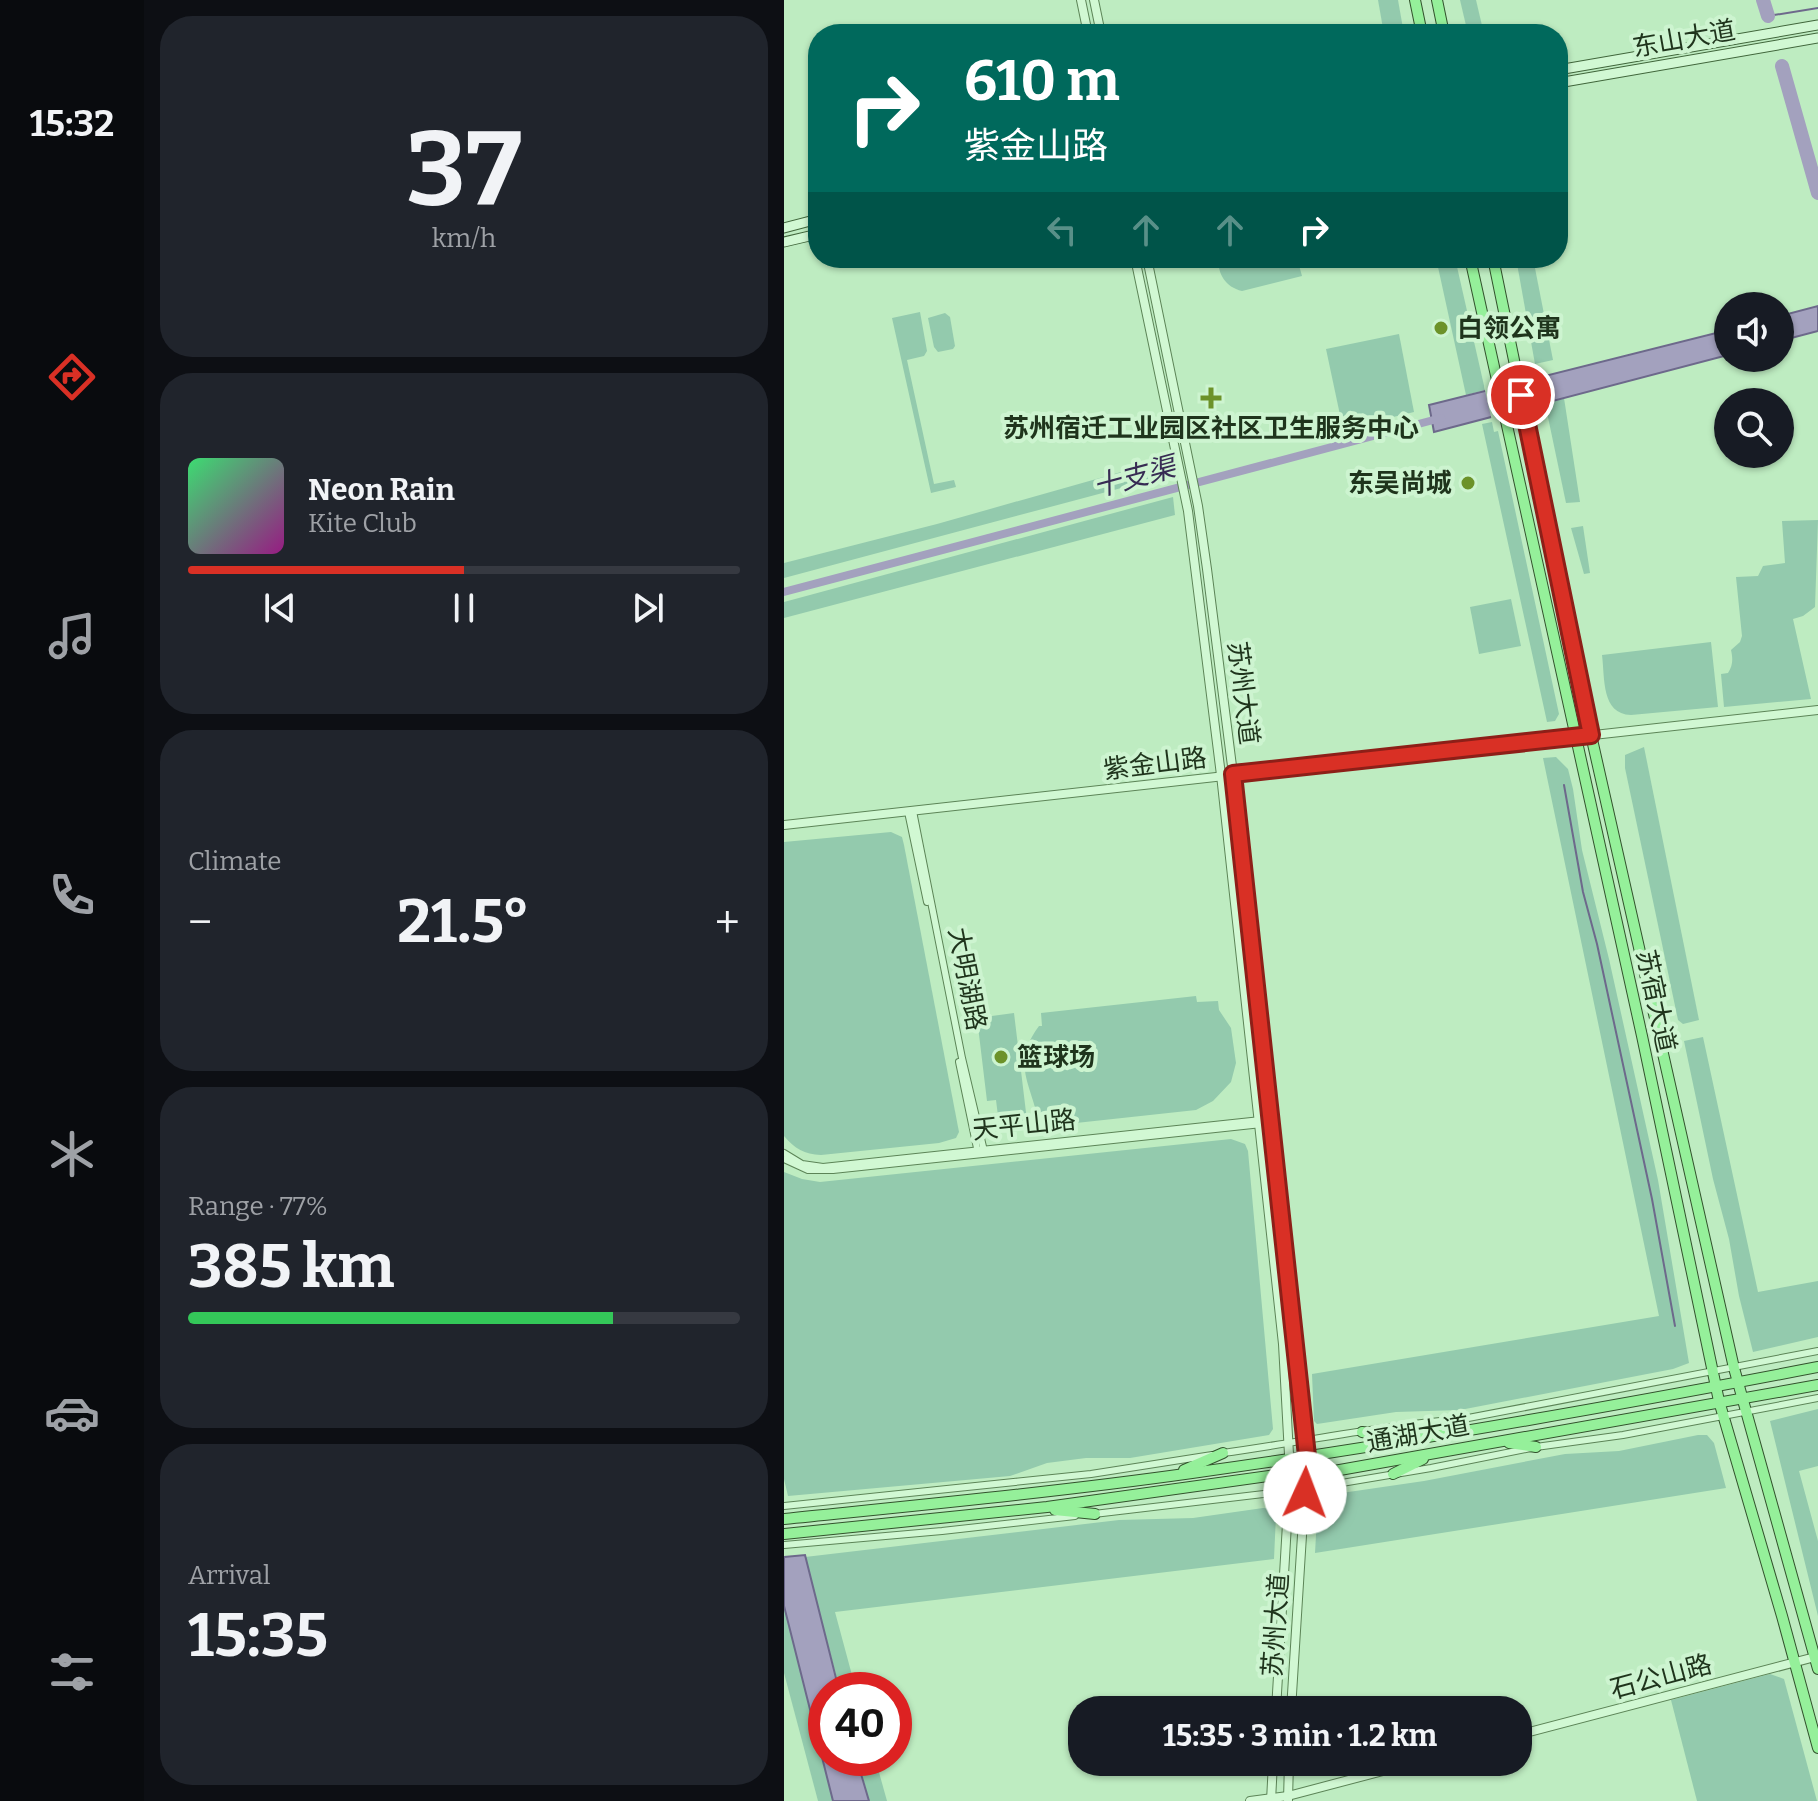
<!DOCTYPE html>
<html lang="en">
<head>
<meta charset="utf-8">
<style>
  :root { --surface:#171b24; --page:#20242c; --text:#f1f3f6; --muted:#9ea1a6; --line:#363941; --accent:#d93025 }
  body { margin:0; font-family:Bitter,"Noto Sans SC",serif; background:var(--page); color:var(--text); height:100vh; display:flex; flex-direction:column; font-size:30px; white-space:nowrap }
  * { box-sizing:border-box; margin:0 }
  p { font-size:26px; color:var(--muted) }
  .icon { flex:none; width:44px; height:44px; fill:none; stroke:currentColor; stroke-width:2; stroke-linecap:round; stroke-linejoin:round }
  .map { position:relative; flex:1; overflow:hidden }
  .sheet { display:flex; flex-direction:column; gap:16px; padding:16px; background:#0d0f14; width:640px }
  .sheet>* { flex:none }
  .hud { position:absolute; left:24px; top:24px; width:760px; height:244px; border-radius:32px; box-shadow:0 2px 6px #0004; background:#00695c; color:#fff; overflow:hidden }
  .fabs { position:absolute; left:930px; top:292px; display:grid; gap:16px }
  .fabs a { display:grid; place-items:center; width:80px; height:80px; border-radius:50%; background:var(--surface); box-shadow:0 2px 6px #0004; font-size:40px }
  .speed { position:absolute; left:24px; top:1672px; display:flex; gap:16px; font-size:40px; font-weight:700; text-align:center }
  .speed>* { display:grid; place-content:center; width:104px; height:104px; border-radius:50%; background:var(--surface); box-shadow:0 2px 6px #0004; line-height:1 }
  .speed .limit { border:12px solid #d22; background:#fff; color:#111 }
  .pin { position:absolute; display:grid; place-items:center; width:68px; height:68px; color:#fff; margin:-34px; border:4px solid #fff; border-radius:50%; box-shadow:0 2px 8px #0007 }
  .me { position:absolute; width:88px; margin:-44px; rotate:2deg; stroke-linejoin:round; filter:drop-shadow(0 0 6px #0008) }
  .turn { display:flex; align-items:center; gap:28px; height:168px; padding:0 24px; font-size:36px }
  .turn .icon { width:104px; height:104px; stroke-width:2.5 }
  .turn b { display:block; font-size:56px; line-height:68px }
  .lanes { display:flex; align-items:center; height:76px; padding:0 24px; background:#0003; justify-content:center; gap:40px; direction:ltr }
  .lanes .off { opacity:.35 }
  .big { font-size:60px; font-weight:700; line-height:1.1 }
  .sheet .tile { flex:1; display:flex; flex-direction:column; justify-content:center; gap:12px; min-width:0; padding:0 28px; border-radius:32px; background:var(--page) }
  .sheet .dial { align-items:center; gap:0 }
  .dial b { font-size:104px; line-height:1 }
  .song { display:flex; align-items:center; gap:24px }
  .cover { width:96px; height:96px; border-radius:12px; background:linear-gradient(135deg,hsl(140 70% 55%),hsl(310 70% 35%)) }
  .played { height:8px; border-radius:4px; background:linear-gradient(90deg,var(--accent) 50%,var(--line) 50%) }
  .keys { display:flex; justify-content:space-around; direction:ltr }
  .heat { display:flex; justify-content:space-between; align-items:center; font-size:44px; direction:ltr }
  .charge { height:12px; border-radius:6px; background:linear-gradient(90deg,#34c759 77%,var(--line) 0) }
  .trip { position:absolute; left:284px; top:1696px; width:464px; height:80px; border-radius:32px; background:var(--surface); box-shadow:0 2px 6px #0004; font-weight:700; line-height:80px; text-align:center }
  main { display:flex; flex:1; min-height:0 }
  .dock { display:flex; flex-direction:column; width:144px; justify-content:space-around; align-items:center; background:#090b0e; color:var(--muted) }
  .dock .icon { width:56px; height:56px }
  .dock .selected { color:var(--accent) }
  .dock b { font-size:36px; color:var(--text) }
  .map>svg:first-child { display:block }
  .green { fill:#93caad }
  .water { fill:#a3a1be; stroke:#6d698b; stroke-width:2 }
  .pier { fill:#beecc1 }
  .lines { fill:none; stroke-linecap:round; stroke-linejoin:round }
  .stream { stroke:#6d698b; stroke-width:2 }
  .canal { stroke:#a3a1be; stroke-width:8 }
  .river { stroke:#a3a1be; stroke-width:14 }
  .minor-casing { stroke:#5c8457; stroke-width:8 }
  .tertiary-casing { stroke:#5c8457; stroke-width:10 }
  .secondary-casing { stroke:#40663b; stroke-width:11 }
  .primary-casing { stroke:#32522c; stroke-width:12 }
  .minor { stroke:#d1f8d3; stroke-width:6 }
  .tertiary { stroke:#d1f8d3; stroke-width:8 }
  .secondary { stroke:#d1f8d3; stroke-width:9 }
  .primary { stroke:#95f09a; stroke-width:10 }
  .route-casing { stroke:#8d1f18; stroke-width:20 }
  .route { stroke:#d93025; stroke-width:14 }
  .poi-dot { fill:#6c9229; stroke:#cdf4d0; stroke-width:3 }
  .labels { text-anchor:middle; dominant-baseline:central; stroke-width:8; stroke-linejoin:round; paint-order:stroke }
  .street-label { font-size:26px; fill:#1f341c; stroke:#cdf4d0 }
  .poi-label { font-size:26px; font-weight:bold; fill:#1f341c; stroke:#cdf4d0; text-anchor:start }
  .water-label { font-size:28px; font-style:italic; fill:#372b53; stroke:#cdf4d0 }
</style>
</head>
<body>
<main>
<nav class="dock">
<b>15:32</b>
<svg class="icon selected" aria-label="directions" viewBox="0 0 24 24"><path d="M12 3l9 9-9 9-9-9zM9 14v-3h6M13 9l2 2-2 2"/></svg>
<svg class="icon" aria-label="music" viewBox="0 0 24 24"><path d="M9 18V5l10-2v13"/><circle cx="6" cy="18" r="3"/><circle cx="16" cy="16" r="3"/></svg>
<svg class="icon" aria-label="phone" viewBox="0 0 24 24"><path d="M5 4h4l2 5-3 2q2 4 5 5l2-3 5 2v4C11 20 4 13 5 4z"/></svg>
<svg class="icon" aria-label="climate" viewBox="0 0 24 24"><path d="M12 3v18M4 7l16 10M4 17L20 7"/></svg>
<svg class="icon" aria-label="car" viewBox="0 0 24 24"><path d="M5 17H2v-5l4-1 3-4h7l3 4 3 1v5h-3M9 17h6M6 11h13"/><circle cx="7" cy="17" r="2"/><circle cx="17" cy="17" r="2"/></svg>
<svg class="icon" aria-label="filters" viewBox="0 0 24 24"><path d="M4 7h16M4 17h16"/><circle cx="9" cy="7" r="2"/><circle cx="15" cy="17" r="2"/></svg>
</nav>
<section class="sheet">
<div class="tile dial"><b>37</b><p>km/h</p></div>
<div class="tile">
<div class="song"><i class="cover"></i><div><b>Neon Rain</b><p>Kite Club</p></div></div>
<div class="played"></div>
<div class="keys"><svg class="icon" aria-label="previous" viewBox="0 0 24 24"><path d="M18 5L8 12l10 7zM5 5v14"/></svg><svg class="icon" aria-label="pause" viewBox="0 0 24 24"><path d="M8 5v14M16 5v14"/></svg><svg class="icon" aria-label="next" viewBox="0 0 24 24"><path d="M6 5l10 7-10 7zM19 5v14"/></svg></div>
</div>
<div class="tile"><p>Climate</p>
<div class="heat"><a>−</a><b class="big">21.5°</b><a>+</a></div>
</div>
<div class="tile"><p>Range · 77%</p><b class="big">385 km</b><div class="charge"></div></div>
<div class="tile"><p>Arrival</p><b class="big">15:35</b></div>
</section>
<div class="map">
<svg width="1034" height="1801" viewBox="0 0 1034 1801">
  <rect width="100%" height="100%" fill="#beecc1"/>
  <g class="green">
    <path d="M594 0H614L620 34H600Z"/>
    <path d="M676 0H692L700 34H684Z"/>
    <path d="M434 258H513L518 276 458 291C441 287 434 274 434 258Z"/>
    <path d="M652 258H671L701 390 682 395Z"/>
    <path d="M732 258H749L769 360 751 364Z"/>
    <path d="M136 312 143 351 140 356 123 360 150 484 170 480 172 487 147 493 108 318Z"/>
    <path d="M161 313 166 317 171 346 169 349 154 352 150 347 144 318Z"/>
    <path d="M615 334 630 412 559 429 542 349Z"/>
    <path d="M780 398 796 502 782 503 761 403Z"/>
    <path d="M708 422 710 432 714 431 775 714 771 721 763 722 698 424Z"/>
    <path d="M383 459 386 475 0 578V563L153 524Z"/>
    <path d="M389 497 391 515 0 618V602Z"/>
    <path d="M1034 520 1031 607 1019 616 1009 619 1027 699 940 707 937 674 944 673C949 665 949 659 947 650L956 642 958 636 952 577 974 576 979 566 1001 563 998 521Z"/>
    <path d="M799 526 806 573 800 574 787 528Z"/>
    <path d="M727 599 737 646 695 654 686 607Z"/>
    <path d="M927 642 934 707 847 715C817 714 821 678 818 655Z"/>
    <path d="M860 747 915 1020 899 1024 894 1020 841 768V755Z"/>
    <path d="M772 757 784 769 789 789 798 850 825 959 874 1180 905 1363 889 1369 676 1410 612 1412 533 1424 530 1421 528 1374 875 1316 759 758Z"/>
    <path d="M107 832 118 837 120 845 175 1132 172 1138 155 1143 37 1155C20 1154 11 1149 0 1136V842Z"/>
    <path d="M412 996 413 1002 434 1001 435 1010 447 1028 452 1063 447 1082 429 1101 412 1110 255 1127C250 1086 225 1066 255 1026H258L257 1013Z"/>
    <path d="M230 1013 244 1129 216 1132 212 1100 203 1101 193 1018Z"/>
    <path d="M919 1037 974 1292 1034 1281V1337L969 1352 955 1296 945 1239 929 1179 900 1041Z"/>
    <path d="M447 1139 461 1144 464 1151 489 1429 485 1435 346 1458H302L263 1463 226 1476 4 1496 0 1479V1172L18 1179 36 1182Z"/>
    <path d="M1034 1409V1466L1015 1471 1034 1541V1616L986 1421Z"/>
    <path d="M914 1435H923L930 1443 942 1488 531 1553 534 1499 537 1496 640 1481 781 1454 835 1451Z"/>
    <path d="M479 1508 488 1509 492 1515 490 1559 51 1612 72 1690H56L21 1557 335 1520 409 1518Z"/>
    <path d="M0 1603 54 1801H34L0 1673Z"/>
    <path d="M986 1674 1000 1679 1033 1801H913L887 1700Z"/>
    <path d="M74 1758H91L103 1801H85Z"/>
  </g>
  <g class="water">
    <path d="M1034 306V331L996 341V316Z"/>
    <path d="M944 330V355L650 432 645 405Z"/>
    <path d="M21 1555 55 1690H42V1758H70L72 1768 75 1767 85 1801H49L0 1606V1557Z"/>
  </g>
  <path class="pier" d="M753 375 761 407 708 421 700 386Z"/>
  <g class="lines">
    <g class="stream">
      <path d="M984 16 1034 8"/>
      <path d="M780 785 799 892 813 944 868 1199 891 1326"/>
    </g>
    <path class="canal" d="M0 592 657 418"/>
    <g class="river">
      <path d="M979 0 984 16"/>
      <path d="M998 66 1034 193"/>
    </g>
    <defs>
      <g id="minor">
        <path d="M129 811 178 1058 200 1151"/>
        <path d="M124 812 143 902"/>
        <path d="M175 1062 194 1153"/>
        <path d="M0 1153 18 1164 39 1167 486 1119"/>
        <path d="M0 1159 24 1170H49L487 1123"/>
        <path d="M439 1453C519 1442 598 1425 679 1419L1034 1351"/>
        <path d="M0 1506 307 1474 428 1455"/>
        <path d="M310 1514 522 1489 647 1468 752 1447 839 1435 1034 1398"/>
        <path d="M0 1545 158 1531 291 1516"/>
      </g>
      <g id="tertiary">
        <path d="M297 0 304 34"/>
        <path d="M310 0 317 34"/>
        <path d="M351 258 404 511 437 775 499 1344 506 1473 492 1710"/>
        <path d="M363 258 414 506 423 569 449 774 523 1456 507 1710"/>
        <path d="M0 825 1034 710"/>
        <path d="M734 1735 1031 1657"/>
        <path d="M504 1800 505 1762"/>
        <path d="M466 1801 504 1796 633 1762"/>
        <path d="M487 1801 489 1762"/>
      </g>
      <g id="secondary">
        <path d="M774 70 1034 25"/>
        <path d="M774 83 1034 38"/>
        <path d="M0 228 34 219"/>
        <path d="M0 242 34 234"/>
      </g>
      <g id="primary">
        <path d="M631 0 638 34"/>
        <path d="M653 0 660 34"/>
        <path d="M686 258 858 1036 935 1401 998 1616 1034 1748"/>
        <path d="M709 258 807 735 950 1368 1034 1669"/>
        <path d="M578 1432 617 1438"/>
        <path d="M725 1443 752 1447"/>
        <path d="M400 1470 439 1453"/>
        <path d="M609 1474 639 1459"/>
        <path d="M271 1510 311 1514"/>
        <path d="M0 1519C136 1505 273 1492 408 1473 618 1444 826 1407 1034 1367"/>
        <path d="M0 1534 263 1507 506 1473 522 1476 1034 1385"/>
      </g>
    </defs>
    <use href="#minor" class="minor-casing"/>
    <use href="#tertiary" class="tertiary-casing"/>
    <use href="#secondary" class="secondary-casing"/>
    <use href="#primary" class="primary-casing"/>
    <use href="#minor" class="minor"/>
    <use href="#tertiary" class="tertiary"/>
    <use href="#secondary" class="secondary"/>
    <use href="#primary" class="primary"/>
  </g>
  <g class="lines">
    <defs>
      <path id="route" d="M521 1493 523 1456 449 774 807 735 737 395"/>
    </defs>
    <use href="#route" class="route-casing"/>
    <use href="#route" class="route"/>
  </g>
  <g class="poi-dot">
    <circle cx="657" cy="328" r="8"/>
    <path d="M423 386h8v8h8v8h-8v8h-8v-8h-8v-8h8z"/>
    <circle cx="684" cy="483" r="8"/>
    <circle cx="217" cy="1057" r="8"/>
  </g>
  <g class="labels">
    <g class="street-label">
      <text transform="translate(900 39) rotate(-10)">东山大道</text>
      <text transform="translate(459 693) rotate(83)">苏州大道</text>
      <text transform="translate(371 764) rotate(-7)">紫金山路</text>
      <text transform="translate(183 979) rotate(79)">大明湖路</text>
      <text transform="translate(872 1001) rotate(78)">苏宿大道</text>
      <text transform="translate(240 1125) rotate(-6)">天平山路</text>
      <text transform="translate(634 1434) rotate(-10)">通湖大道</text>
      <text transform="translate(492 1625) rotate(-86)">苏州大道</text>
      <text transform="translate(877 1677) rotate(-15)">石公山路</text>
    </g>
    <g class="poi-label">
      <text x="673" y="328">白领公寓</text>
      <text x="427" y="428" text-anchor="middle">苏州宿迁工业园区社区卫生服务中心</text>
      <text x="668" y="483" text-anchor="end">东吴尚城</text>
      <text x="233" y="1057">篮球场</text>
    </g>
    <g class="water-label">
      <text transform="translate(350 477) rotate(-15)">十支渠</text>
    </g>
  </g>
</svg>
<div class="fabs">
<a><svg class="icon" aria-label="sound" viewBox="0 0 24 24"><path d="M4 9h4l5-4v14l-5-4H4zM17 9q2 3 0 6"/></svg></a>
<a><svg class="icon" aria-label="search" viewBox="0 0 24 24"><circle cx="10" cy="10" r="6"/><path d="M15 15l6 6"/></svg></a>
</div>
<div class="speed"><div class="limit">40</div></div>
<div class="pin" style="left:737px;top:395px;background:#d93025"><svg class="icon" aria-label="arrive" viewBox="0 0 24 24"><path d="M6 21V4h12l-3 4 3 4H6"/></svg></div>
<svg class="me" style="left:521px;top:1493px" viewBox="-20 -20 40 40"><circle r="19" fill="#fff"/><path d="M0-13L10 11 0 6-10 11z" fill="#d93025"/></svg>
<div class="trip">15:35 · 3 min · 1.2 km</div>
<div class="hud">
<div class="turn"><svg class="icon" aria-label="right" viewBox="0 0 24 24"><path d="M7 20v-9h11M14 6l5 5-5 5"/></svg><div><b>610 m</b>紫金山路</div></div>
<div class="lanes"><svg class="icon off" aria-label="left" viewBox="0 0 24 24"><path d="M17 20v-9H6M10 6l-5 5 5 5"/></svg><svg class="icon off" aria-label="ahead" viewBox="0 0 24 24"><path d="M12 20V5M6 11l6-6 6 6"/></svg><svg class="icon off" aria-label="ahead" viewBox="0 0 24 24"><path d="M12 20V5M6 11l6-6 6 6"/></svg><svg class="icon" aria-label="right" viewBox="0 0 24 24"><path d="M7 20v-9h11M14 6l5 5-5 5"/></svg></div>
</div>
</div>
</main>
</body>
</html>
